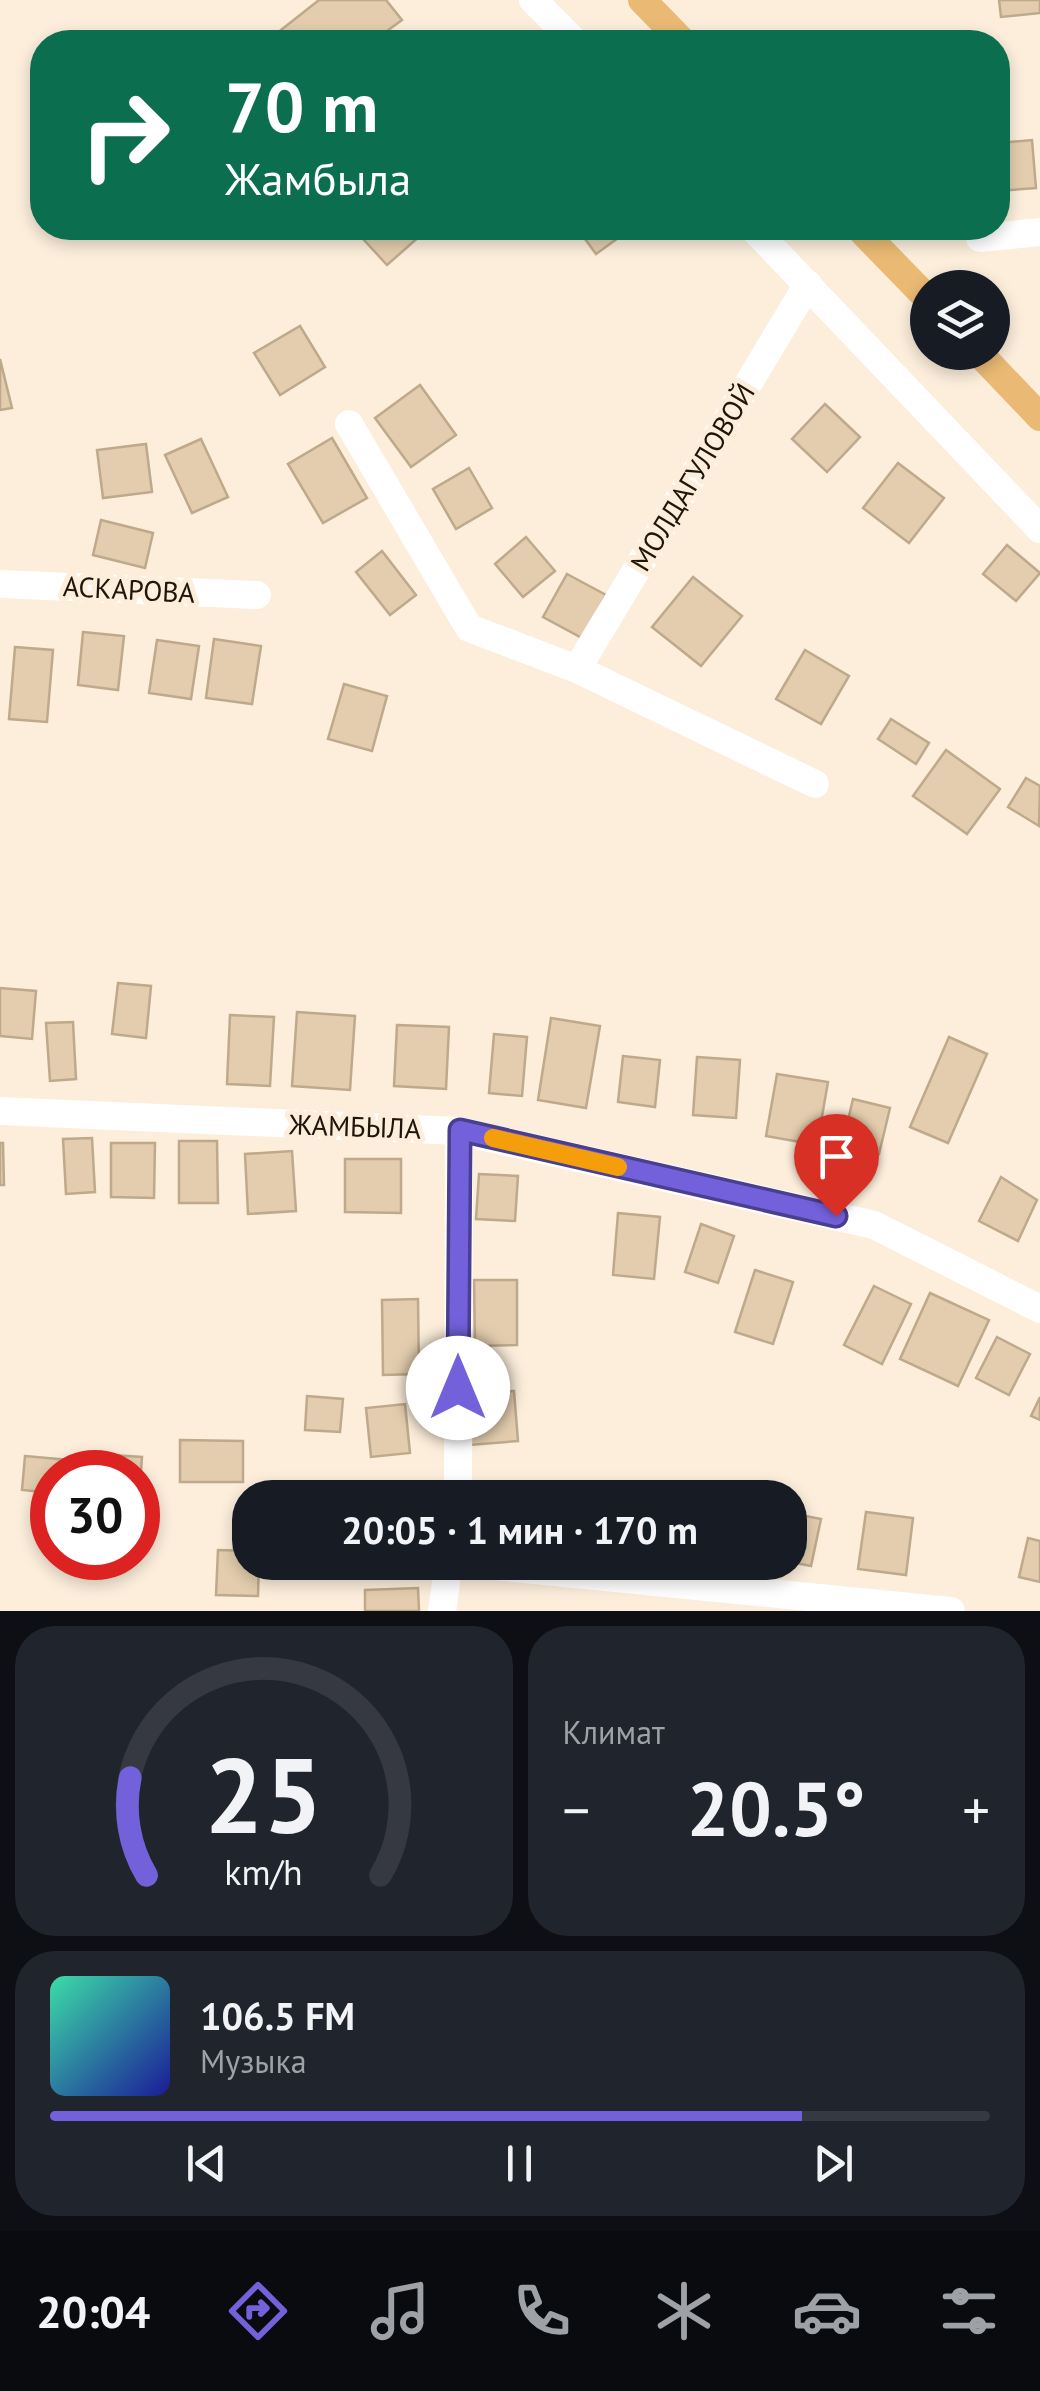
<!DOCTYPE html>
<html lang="ru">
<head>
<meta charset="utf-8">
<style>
  :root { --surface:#171b24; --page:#20242c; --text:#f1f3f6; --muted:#9ea1a6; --line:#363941; --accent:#7261db }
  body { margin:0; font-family:"PT Sans",sans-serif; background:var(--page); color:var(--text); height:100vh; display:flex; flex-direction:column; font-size:38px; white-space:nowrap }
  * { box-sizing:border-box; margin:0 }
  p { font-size:32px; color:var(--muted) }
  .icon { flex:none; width:55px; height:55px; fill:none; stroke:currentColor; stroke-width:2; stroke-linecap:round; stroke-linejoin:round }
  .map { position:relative; height:1611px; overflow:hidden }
  .sheet { display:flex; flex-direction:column; gap:15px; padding:15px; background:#0d0f14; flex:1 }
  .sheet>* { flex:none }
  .banner { position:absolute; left:30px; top:30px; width:980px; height:210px; border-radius:40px; box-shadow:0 5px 15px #0003; background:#0b6e4f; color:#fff; overflow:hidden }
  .fabs { position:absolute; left:910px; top:270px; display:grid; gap:20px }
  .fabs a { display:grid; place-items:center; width:100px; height:100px; border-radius:50%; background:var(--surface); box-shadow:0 5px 15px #0003; font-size:50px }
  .speed { position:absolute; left:30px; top:1450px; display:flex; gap:20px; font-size:50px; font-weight:700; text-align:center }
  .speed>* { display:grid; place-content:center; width:130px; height:130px; border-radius:50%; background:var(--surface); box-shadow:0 5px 15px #0003; line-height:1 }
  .speed .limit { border:15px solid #d22; background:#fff; color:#111 }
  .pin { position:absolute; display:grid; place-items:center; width:85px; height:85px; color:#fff; margin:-102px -42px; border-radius:50% 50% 50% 0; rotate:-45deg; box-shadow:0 0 10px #0007 }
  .pin .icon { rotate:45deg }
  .me { position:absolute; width:110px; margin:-55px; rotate:0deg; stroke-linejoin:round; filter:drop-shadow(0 0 8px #0008) }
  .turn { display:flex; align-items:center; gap:35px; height:210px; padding:0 30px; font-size:45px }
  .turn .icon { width:130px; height:130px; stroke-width:2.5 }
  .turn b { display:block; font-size:70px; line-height:85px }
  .big { font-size:75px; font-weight:600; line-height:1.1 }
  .sheet .widget { flex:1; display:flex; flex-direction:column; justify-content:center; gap:15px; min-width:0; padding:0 35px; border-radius:40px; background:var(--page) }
  .sheet .dial { align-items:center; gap:0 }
  .dial svg { height:260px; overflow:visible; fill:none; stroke:var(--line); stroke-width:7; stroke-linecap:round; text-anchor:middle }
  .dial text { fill:var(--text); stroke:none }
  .song { display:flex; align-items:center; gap:30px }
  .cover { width:120px; height:120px; border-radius:15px; background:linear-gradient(135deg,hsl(160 70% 55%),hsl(240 70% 35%)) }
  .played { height:10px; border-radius:5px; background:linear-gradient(90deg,var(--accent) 80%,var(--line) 80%) }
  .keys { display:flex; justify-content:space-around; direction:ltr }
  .heat { display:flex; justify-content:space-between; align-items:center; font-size:55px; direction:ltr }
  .sheet .tiles { flex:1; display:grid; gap:15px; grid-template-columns:1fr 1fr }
  .widget:last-child { grid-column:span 2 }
  .trip { position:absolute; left:232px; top:1480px; width:575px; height:100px; border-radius:40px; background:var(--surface); box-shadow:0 5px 15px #0003; font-weight:600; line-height:100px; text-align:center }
  .tab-bar { display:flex; height:160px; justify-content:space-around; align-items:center; background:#090b0e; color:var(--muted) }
  .tab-bar .icon { width:70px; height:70px }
  .tab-bar .on { color:var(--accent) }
  .tab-bar b { font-size:45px; color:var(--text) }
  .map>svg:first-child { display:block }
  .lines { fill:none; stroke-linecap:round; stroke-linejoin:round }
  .canal { stroke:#eaba74; stroke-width:28 }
  .building { fill:#e3cdae; stroke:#bea98b; stroke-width:2.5 }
  .minor { stroke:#fff; stroke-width:28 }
  .route-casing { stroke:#4a3f8e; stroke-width:25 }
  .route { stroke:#7261db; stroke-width:18 }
  .slow { stroke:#f59e0b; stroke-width:18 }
  .labels { text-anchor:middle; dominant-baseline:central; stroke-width:10; stroke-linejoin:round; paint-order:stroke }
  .street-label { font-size:28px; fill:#1e160b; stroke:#fceedb }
</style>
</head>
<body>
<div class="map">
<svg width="1040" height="1611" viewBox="0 0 1040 1611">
  <rect width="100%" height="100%" fill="#fceedb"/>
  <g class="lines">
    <g class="canal">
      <path d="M642 0 683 42"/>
      <path d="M859 228 928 299"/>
      <path d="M978 352 1040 417"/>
    </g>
  </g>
  <g class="building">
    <path d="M319 0H386L402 20 372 42H290L281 30Z"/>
    <path d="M999 0H1040V13L1001 17Z"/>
    <path d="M1032 140 1036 188 998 191V143Z"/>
    <path d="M353 228H429L387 265Z"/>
    <path d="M577 228H632L596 254Z"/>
    <path d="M300 326 325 367 280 395 254 353Z"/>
    <path d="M0 359 12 408 0 410Z"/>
    <path d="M420 385 456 435 411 467 375 418Z"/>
    <path d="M825 404 860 437 827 472 792 439Z"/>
    <path d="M332 438 367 498 323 523 288 464Z"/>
    <path d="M201 439 228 497 192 513 165 455Z"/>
    <path d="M146 444 152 492 103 498 97 450Z"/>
    <path d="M898 463 944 498 909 543 863 508Z"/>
    <path d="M469 468 492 508 456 529 433 489Z"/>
    <path d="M101 520 153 533 145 568 93 555Z"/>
    <path d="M526 537 555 571 523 597 495 564Z"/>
    <path d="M1007 545 1040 573 1016 601 983 574Z"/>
    <path d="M382 551 416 595 390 615 356 572Z"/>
    <path d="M567 574 606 595 582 638 543 617Z"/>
    <path d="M693 577 742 616 701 666 652 627Z"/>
    <path d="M83 632 124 636 118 690 78 685Z"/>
    <path d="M214 639 261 646 252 704 206 698Z"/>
    <path d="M157 640 199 646 191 699 149 693Z"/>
    <path d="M15 647 53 650 47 722 9 719Z"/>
    <path d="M805 650 849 676 821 724 776 699Z"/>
    <path d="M344 684 387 696 372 751 328 739Z"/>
    <path d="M891 719 929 743 916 764 878 739Z"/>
    <path d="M946 750 1000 789 967 834 913 796Z"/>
    <path d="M1026 778 1040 786 1039 826 1008 807Z"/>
    <path d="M118 983 151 986 146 1038 112 1034Z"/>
    <path d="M0 988 36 991 32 1039 0 1036Z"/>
    <path d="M297 1012 355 1016 350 1090 292 1086Z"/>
    <path d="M230 1015 274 1017 270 1086 227 1084Z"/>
    <path d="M551 1018 600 1026 586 1108 538 1100Z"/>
    <path d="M73 1022 76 1079 50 1081 46 1023Z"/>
    <path d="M397 1025 449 1027 446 1089 394 1086Z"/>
    <path d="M494 1034 527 1037 522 1096 489 1093Z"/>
    <path d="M949 1037 987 1054 948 1143 910 1127Z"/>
    <path d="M623 1056 660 1060 655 1107 618 1102Z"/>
    <path d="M697 1057 740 1060 736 1118 693 1115Z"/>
    <path d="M777 1074 828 1082 817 1145 766 1136Z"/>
    <path d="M853 1099 890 1108 879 1154 842 1145Z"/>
    <path d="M92 1138 95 1192 66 1194 63 1139Z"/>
    <path d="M179 1141H217L218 1203H179Z"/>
    <path d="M0 1143H3L4 1185H0Z"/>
    <path d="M111 1143H155L154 1198 111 1197Z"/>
    <path d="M292 1151 296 1211 248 1214 245 1154Z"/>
    <path d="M345 1159H401V1213L345 1212Z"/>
    <path d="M479 1174 518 1176 515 1221 476 1219Z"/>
    <path d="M1001 1177 1037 1200 1018 1241 979 1221Z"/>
    <path d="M618 1213 660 1217 654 1279 613 1275Z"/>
    <path d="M701 1224 734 1236 718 1283 685 1272Z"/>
    <path d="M755 1270 793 1282 773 1344 735 1332Z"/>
    <path d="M474 1280H517V1345L475 1346Z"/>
    <path d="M874 1286 911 1304 882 1364 844 1345Z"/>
    <path d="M930 1293 989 1320 958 1386 900 1359Z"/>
    <path d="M418 1299 419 1374 383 1375 382 1300Z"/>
    <path d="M997 1337 1030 1354 1009 1395 976 1378Z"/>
    <path d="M514 1391 518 1441 470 1445 466 1394Z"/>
    <path d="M307 1396 343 1399 340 1432 305 1430Z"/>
    <path d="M1040 1397V1420L1031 1416Z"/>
    <path d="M405 1404 410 1453 371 1457 366 1408Z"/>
    <path d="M180 1440 243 1441V1482H180Z"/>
    <path d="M112 1455 142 1457 139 1498 138 1472H111Z"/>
    <path d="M25 1456 80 1461 79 1472H52V1493L22 1490Z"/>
    <rect x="368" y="1492" width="58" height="6"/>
    <path d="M866 1512 913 1518 906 1575 858 1569Z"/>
    <path d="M790 1513 821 1519 811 1566 790 1562Z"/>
    <path d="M1028 1538 1040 1541V1582L1019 1577Z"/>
    <path d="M218 1550 250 1551V1562H259L258 1596 216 1595Z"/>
    <path d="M418 1588 419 1611H365V1590Z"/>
  </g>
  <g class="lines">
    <g class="minor">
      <path d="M533 0 575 42"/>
      <path d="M753 228 1040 529"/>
      <path d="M980 238 1040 232"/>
      <path d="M349 424 469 628 577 669 815 784"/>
      <path d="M0 584 257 595"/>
      <path d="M577 669 808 284"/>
      <path d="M0 1111 459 1131 874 1225 1040 1309"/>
      <path d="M458 1498 459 1131"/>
      <path d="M454 1562 951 1611"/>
      <path d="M442 1611 449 1562"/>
    </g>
  </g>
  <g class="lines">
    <defs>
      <path id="route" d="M458 1388 460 1130 836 1216"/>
    </defs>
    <use href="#route" class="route-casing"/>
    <use href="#route" class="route"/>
    <path class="slow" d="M493 1138 618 1167"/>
  </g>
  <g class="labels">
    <g class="street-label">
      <text transform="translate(692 477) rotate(-59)">МОЛДАГУЛОВОЙ</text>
      <text transform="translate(129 589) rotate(3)">АСКАРОВА</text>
      <text transform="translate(355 1126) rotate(2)">ЖАМБЫЛА</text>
    </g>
  </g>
</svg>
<div class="fabs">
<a><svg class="icon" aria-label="layers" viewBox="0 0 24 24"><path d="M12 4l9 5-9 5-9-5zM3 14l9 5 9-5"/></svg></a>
</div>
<div class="speed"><div class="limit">30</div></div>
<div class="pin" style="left:836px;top:1216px;background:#d93025"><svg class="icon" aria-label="arrive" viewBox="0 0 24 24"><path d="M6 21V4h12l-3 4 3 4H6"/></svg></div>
<svg class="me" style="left:458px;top:1388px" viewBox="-20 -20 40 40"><circle r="19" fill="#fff"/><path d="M0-13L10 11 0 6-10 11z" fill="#7261db"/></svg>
<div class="trip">20:05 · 1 мин · 170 m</div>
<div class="banner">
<div class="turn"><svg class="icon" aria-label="right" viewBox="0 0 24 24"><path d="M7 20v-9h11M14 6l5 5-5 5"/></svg><div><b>70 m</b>Жамбыла</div></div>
</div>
</div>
<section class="sheet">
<div class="tiles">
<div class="widget dial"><svg viewBox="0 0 100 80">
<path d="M14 69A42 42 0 1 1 86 69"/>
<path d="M14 69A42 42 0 0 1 9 39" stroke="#7261db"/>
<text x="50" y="56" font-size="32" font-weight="700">25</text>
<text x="50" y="72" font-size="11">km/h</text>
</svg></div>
<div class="widget"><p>Климат</p>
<div class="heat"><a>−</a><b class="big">20.5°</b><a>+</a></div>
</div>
<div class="widget">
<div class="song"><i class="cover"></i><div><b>106.5 FM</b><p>Музыка</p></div></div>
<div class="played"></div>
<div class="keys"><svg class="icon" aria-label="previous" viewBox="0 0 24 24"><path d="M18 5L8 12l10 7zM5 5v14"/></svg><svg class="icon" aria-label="pause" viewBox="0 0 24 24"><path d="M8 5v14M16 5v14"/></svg><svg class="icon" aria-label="next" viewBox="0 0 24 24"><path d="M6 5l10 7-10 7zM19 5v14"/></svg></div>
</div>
</div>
</section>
<nav class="tab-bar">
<b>20:04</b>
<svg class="icon on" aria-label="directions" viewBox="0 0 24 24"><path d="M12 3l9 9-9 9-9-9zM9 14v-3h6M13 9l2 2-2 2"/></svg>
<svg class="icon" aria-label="music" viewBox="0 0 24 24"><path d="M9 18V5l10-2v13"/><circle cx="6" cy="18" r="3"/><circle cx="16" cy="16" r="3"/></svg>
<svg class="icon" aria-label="phone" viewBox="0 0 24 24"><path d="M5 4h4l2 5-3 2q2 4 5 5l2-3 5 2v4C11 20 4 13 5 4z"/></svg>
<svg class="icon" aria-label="climate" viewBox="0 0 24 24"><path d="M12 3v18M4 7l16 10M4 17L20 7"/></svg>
<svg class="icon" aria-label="car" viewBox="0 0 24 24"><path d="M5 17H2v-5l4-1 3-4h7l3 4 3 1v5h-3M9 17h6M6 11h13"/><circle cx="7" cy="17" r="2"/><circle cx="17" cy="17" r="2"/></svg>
<svg class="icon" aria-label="filters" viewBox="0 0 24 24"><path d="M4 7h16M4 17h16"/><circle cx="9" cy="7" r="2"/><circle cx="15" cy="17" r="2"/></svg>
</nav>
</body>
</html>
